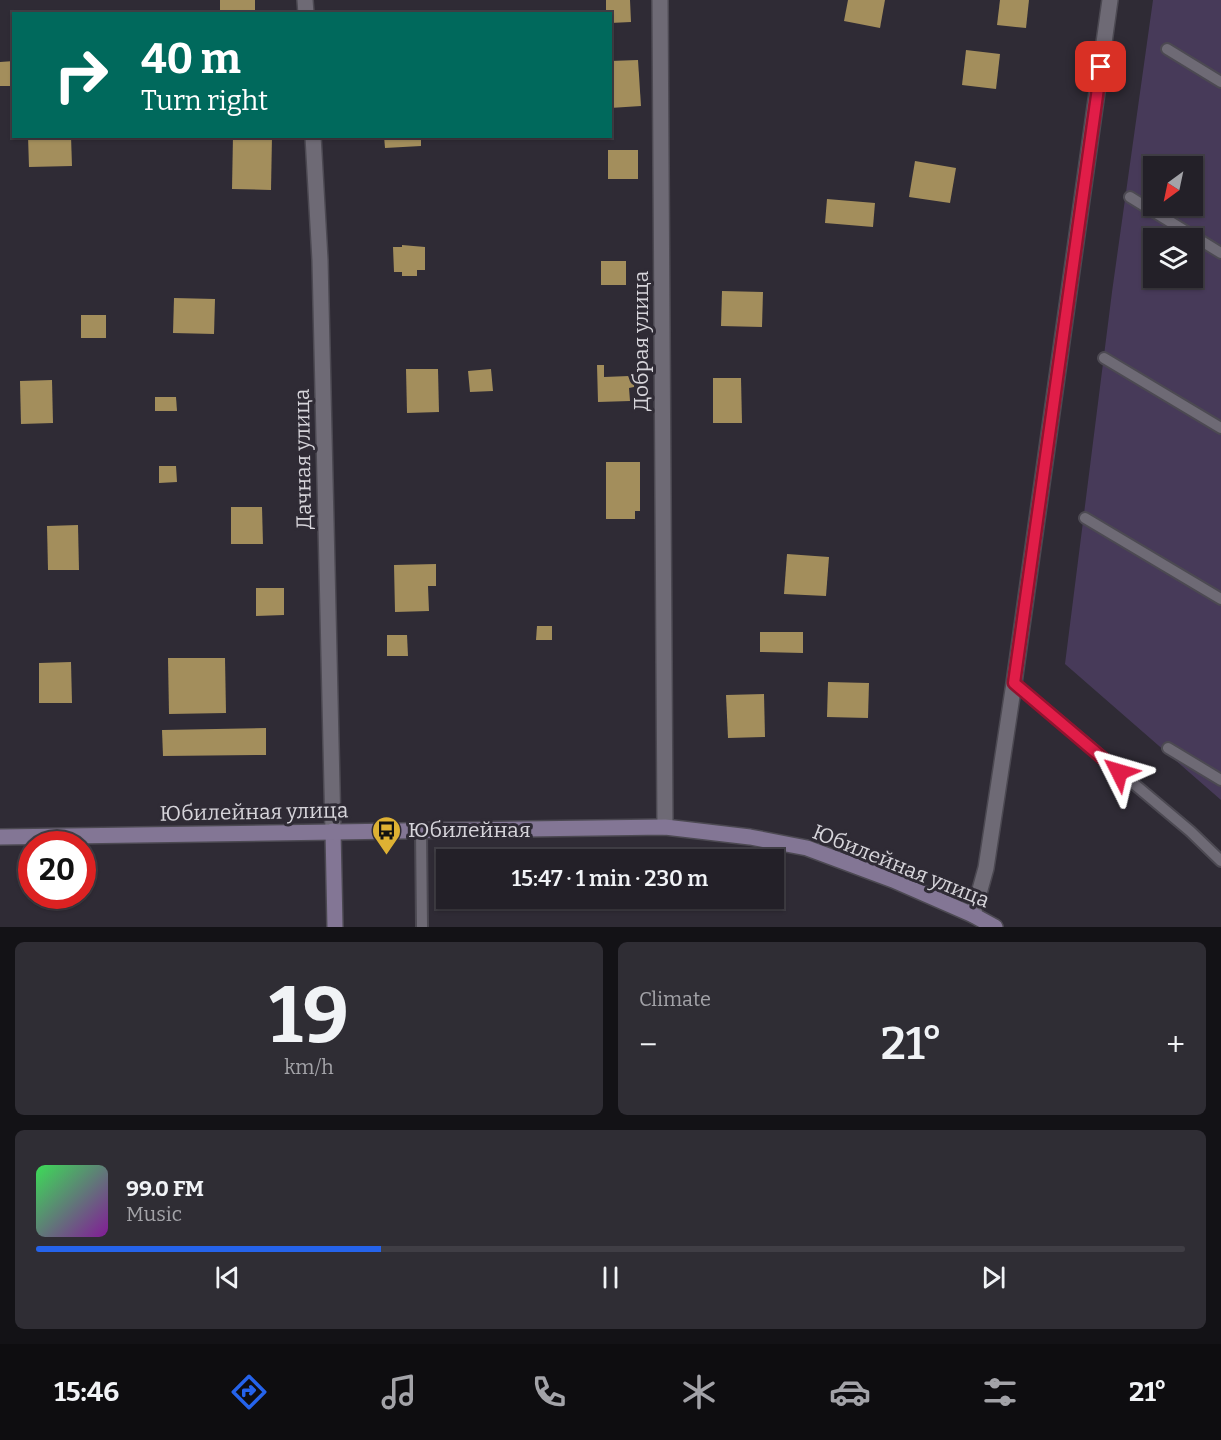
<!DOCTYPE html>
<html lang="en">
<head>
<meta charset="utf-8">
<style>
  :root { --surface:#232028; --page:#2f2d34; --text:#f1f3f6; --muted:#a3a3a8; --line:#403e45; --accent:#2563eb }
  body { margin:0; font-family:Bitter,serif; background:var(--page); color:var(--text); height:100vh; display:flex; flex-direction:column; font-size:22px; white-space:nowrap }
  * { box-sizing:border-box; margin:0 }
  p { font-size:20px; color:var(--muted) }
  .icon { flex:none; width:33px; height:33px; fill:none; stroke:currentColor; stroke-width:2; stroke-linecap:round; stroke-linejoin:round }
  .map { position:relative; height:927px; overflow:hidden }
  .side { display:flex; flex-direction:column; gap:15px; padding:15px; background:#131216; flex:1 }
  .side>* { flex:none }
  .guide { position:absolute; left:12px; top:12px; width:600px; height:126px; border-radius:0px; box-shadow:0 2px 4px #0004,0 0 0 2px var(--line); background:#00695c; color:#fff; overflow:hidden }
  .needle { width:39px; rotate:213deg }
  .tools { position:absolute; left:1143px; top:156px; display:grid; gap:12px }
  .tools a { display:grid; place-items:center; width:60px; height:60px; border-radius:0px; background:var(--surface); box-shadow:0 2px 4px #0004,0 0 0 2px var(--line); font-size:30px }
  .speed { position:absolute; left:18px; top:831px; display:flex; gap:12px; font-size:30px; font-weight:700; text-align:center }
  .speed>* { display:grid; place-content:center; width:78px; height:78px; border-radius:50%; background:var(--surface); box-shadow:0 2px 4px #0004,0 0 0 2px var(--line); line-height:1 }
  .speed .limit { border:9px solid #d22; background:#fff; color:#111 }
  .pin { position:absolute; display:grid; place-items:center; width:51px; height:51px; color:#fff; margin:-26px; border-radius:12px; box-shadow:0 3px 9px #0006 }
  .me { position:absolute; width:66px; margin:-33px; rotate:310deg; stroke-linejoin:round; filter:drop-shadow(0 0 4px #0008) }
  .turn { display:flex; align-items:center; gap:21px; height:126px; padding:0 30px; font-size:27px }
  .turn .icon { width:78px; height:78px; stroke-width:2.5 }
  .turn b { display:block; font-size:42px; line-height:51px }
  .big { font-size:45px; font-weight:600; line-height:1.1 }
  .side .tile { flex:1; display:flex; flex-direction:column; justify-content:center; gap:9px; min-width:0; padding:0 21px; border-radius:9px; background:var(--page) }
  .side .dial { align-items:center; gap:0 }
  .dial b { font-size:78px; line-height:1 }
  .song { display:flex; align-items:center; gap:18px }
  .cover { width:72px; height:72px; border-radius:9px; background:linear-gradient(135deg,hsl(130 70% 55%),hsl(290 70% 35%)) }
  .played { height:6px; border-radius:3px; background:linear-gradient(90deg,var(--accent) 30%,var(--line) 30%) }
  .keys { display:flex; justify-content:space-around; direction:ltr }
  .heat { display:flex; justify-content:space-between; align-items:center; font-size:33px; direction:ltr }
  .side .tiles { flex:1; display:grid; gap:15px; grid-template-columns:1fr 1fr }
  .tile:last-child { grid-column:span 2 }
  .trip { position:absolute; left:436px; top:849px; width:348px; height:60px; border-radius:0px; background:var(--surface); box-shadow:0 2px 4px #0004,0 0 0 2px var(--line); font-weight:600; line-height:60px; text-align:center }
  .tabs { display:flex; height:96px; justify-content:space-around; align-items:center; background:#0e0d10; color:var(--muted) }
  .tabs .icon { width:42px; height:42px }
  .tabs .current { color:var(--accent) }
  .tabs b { font-size:27px; color:var(--text) }
  .map>svg:first-child { display:block }
  .green { fill:#473a59; fill-rule:evenodd }
  .building { fill:#a38e5c }
  .lines { fill:none; stroke-linecap:round; stroke-linejoin:round }
  .lane-casing { stroke:#4c4952; stroke-width:14 }
  .street-casing { stroke:#4c4952; stroke-width:18 }
  .secondary-casing { stroke:#4c4952; stroke-width:18 }
  .lane { stroke:#6e6a75; stroke-width:10 }
  .street { stroke:#6e6a75; stroke-width:15 }
  .secondary { stroke:#837695; stroke-width:15 }
  .route-casing { stroke:#92132f; stroke-width:15 }
  .route { stroke:#e11d48; stroke-width:10 }
  .labels { text-anchor:middle; dominant-baseline:central; stroke-width:6; stroke-linejoin:round; paint-order:stroke }
  .street-label { font-size:21px; fill:#d6d4da; stroke:#2f2b35 }
  .poi-label { font-size:21px; fill:#d6d4da; stroke:#2f2b35; text-anchor:start }
</style>
</head>
<body>
<div class="map">
<svg width="1221" height="927" viewBox="0 0 1221 927">
  <rect width="100%" height="100%" fill="#2f2b35"/>
  <path class="green" d="M1153 0H1221V800L1065 664 1112 292ZM1154 166H1192V206H1154ZM1154 238H1192V278H1154Z"/>
  <g class="building">
    <rect x="220" y="0" width="35" height="14"/>
    <path d="M606 0H630L631 22 610 23V14H606Z"/>
    <path d="M848 0H885L880 28 844 21Z"/>
    <path d="M1000 0H1029L1026 28 997 25Z"/>
    <path d="M966 50 1000 54 996 89 962 85Z"/>
    <path d="M638 60 641 106 610 108V61Z"/>
    <path d="M14 61V86H0V62Z"/>
    <path d="M28 136H71L72 166 29 167Z"/>
    <path d="M233 136H272L271 190 232 189Z"/>
    <path d="M384 136H421V146L385 148Z"/>
    <rect x="608" y="150" width="30" height="29"/>
    <path d="M915 161 956 168 950 203 909 197Z"/>
    <path d="M827 199 875 203 873 227 825 223Z"/>
    <path d="M402 245 425 247V270H417V276H402V272H394L393 247H402Z"/>
    <rect x="601" y="261" width="25" height="24"/>
    <path d="M722 291 763 292 762 327 721 326Z"/>
    <path d="M174 298 215 299 214 334 173 333Z"/>
    <rect x="81" y="315" width="25" height="23"/>
    <path d="M597 365H604V377L629 376V379H634V387L629 388 630 401 598 402Z"/>
    <path d="M406 369H438L439 412 407 413Z"/>
    <path d="M491 369 493 391 470 392 468 371Z"/>
    <path d="M713 378H741L742 423H713Z"/>
    <path d="M52 380 53 423 21 424 20 381Z"/>
    <path d="M155 397H176L177 411H155Z"/>
    <path d="M606 462H640V511H635V519H606Z"/>
    <path d="M159 466H176L177 482 159 483Z"/>
    <path d="M231 507H262L263 544H231Z"/>
    <path d="M78 525 79 570H48L47 526Z"/>
    <path d="M787 554 829 557 826 596 784 594Z"/>
    <path d="M436 564V586H428L429 611 395 612 394 565Z"/>
    <path d="M256 588H284V615L256 616Z"/>
    <path d="M537 626H552V640H536Z"/>
    <path d="M760 632H803V653L760 652Z"/>
    <path d="M387 635H407L408 656H387Z"/>
    <path d="M168 658H225L226 713 169 714Z"/>
    <path d="M71 662 72 703H39V663Z"/>
    <path d="M828 682 869 683 868 718 827 717Z"/>
    <path d="M764 694 765 737 728 738 726 695Z"/>
    <path d="M266 728V755L163 756 162 730Z"/>
  </g>
  <g class="lines">
    <defs>
      <g id="lane">
        <path d="M1167 49 1221 82"/>
        <path d="M1130 197 1221 253"/>
        <path d="M1104 358 1221 428"/>
        <path d="M1085 518 1221 599"/>
        <path d="M1014 683 1190 831 1221 861"/>
        <path d="M1168 748 1221 780"/>
        <path d="M421 830 422 927"/>
      </g>
      <g id="street">
        <path d="M305 0 306 14"/>
        <path d="M660 0 665 827"/>
        <path d="M313 136 320 260 333 831"/>
        <path d="M973 915 986 868 1014 683 1110 0"/>
      </g>
      <g id="secondary">
        <path d="M333 831 335 927"/>
        <path d="M0 837 665 827 750 837 807 848 893 880 973 915 995 927"/>
      </g>
    </defs>
    <use href="#lane" class="lane-casing"/>
    <use href="#street" class="street-casing"/>
    <use href="#secondary" class="secondary-casing"/>
    <use href="#lane" class="lane"/>
    <use href="#street" class="street"/>
    <use href="#secondary" class="secondary"/>
  </g>
  <g class="lines">
    <defs>
      <path id="route" d="M1101 67 1014 683 1119 772"/>
    </defs>
    <use href="#route" class="route-casing"/>
    <use href="#route" class="route"/>
  </g>
  <defs>
    <symbol id="bus-pin" viewBox="-11 -11 22 30"><path d="M0 17L-7.5 6A9.5 9.5 0 1 1 7.5 6Z" fill="#deb133" stroke="#2f2b35"/><path d="M-5-6H5V4H4V6H2V4H-2V6H-4V4H-5ZM-3.5-4V0h7V-4ZM-3.5 1.2v1.5H-2V1.2ZM2 1.2v1.5H3.5V1.2Z" fill="#111"/></symbol>
  </defs>
  <g fill-rule="evenodd">
    <use href="#bus-pin" x="370" y="814" width="33" height="45"/>
  </g>
  <g class="labels">
    <g class="street-label">
      <text transform="translate(641 341) rotate(-90)">Добрая улица</text>
      <text transform="translate(303 459) rotate(-91)">Дачная улица</text>
      <text transform="translate(254 812) rotate(-1)">Юбилейная улица</text>
      <text transform="translate(901 866) rotate(22)">Юбилейная улица</text>
    </g>
    <g class="poi-label">
      <text x="408" y="830">Юбилейная</text>
    </g>
  </g>
</svg>
<div class="tools">
<a><svg class="needle" viewBox="-14 -14 28 28"><path d="M0-13l5 13h-10z" fill="#e53935"/><path d="M0 13l5-13h-10z" fill="#a3a3a8"/></svg></a>
<a><svg class="icon" aria-label="layers" viewBox="0 0 24 24"><path d="M12 4l9 5-9 5-9-5zM3 14l9 5 9-5"/></svg></a>
</div>
<div class="speed"><div class="limit">20</div></div>
<div class="pin" style="left:1101px;top:67px;background:#d93025"><svg class="icon" aria-label="arrive" viewBox="0 0 24 24"><path d="M6 21V4h12l-3 4 3 4H6"/></svg></div>
<svg class="me" style="left:1119px;top:772px" viewBox="-20 -20 40 40"><path d="M0-17L14 15 0 8-14 15z" fill="#e11d48" stroke="#fff" stroke-width="4"/></svg>
<div class="trip">15:47 · 1 min · 230 m</div>
<div class="guide">
<div class="turn"><svg class="icon" aria-label="right" viewBox="0 0 24 24"><path d="M7 20v-9h11M14 6l5 5-5 5"/></svg><div><b>40 m</b>Turn right</div></div>
</div>
</div>
<section class="side">
<div class="tiles">
<div class="tile dial"><b>19</b><p>km/h</p></div>
<div class="tile"><p>Climate</p>
<div class="heat"><a>−</a><b class="big">21°</b><a>+</a></div>
</div>
<div class="tile">
<div class="song"><i class="cover"></i><div><b>99.0 FM</b><p>Music</p></div></div>
<div class="played"></div>
<div class="keys"><svg class="icon" aria-label="previous" viewBox="0 0 24 24"><path d="M18 5L8 12l10 7zM5 5v14"/></svg><svg class="icon" aria-label="pause" viewBox="0 0 24 24"><path d="M8 5v14M16 5v14"/></svg><svg class="icon" aria-label="next" viewBox="0 0 24 24"><path d="M6 5l10 7-10 7zM19 5v14"/></svg></div>
</div>
</div>
</section>
<nav class="tabs">
<b>15:46</b>
<svg class="icon current" aria-label="directions" viewBox="0 0 24 24"><path d="M12 3l9 9-9 9-9-9zM9 14v-3h6M13 9l2 2-2 2"/></svg>
<svg class="icon" aria-label="music" viewBox="0 0 24 24"><path d="M9 18V5l10-2v13"/><circle cx="6" cy="18" r="3"/><circle cx="16" cy="16" r="3"/></svg>
<svg class="icon" aria-label="phone" viewBox="0 0 24 24"><path d="M5 4h4l2 5-3 2q2 4 5 5l2-3 5 2v4C11 20 4 13 5 4z"/></svg>
<svg class="icon" aria-label="climate" viewBox="0 0 24 24"><path d="M12 3v18M4 7l16 10M4 17L20 7"/></svg>
<svg class="icon" aria-label="car" viewBox="0 0 24 24"><path d="M5 17H2v-5l4-1 3-4h7l3 4 3 1v5h-3M9 17h6M6 11h13"/><circle cx="7" cy="17" r="2"/><circle cx="17" cy="17" r="2"/></svg>
<svg class="icon" aria-label="filters" viewBox="0 0 24 24"><path d="M4 7h16M4 17h16"/><circle cx="9" cy="7" r="2"/><circle cx="15" cy="17" r="2"/></svg>
<b>21°</b>
</nav>
</body>
</html>
